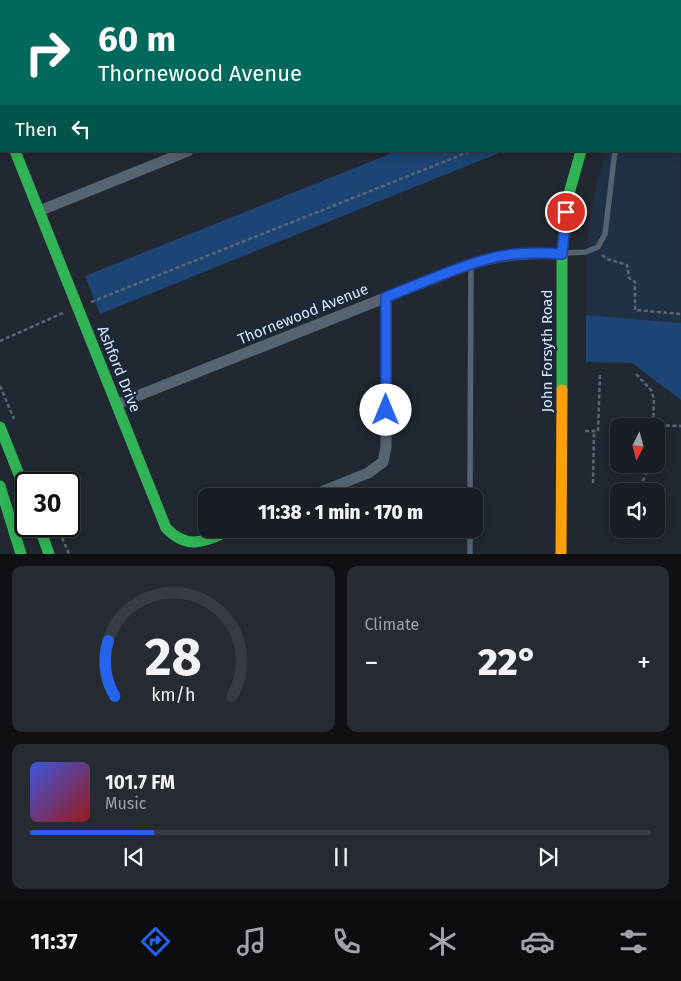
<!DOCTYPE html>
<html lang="en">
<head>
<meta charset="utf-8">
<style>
  :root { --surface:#191e25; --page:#262b32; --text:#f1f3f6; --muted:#9fa2a7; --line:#373c42; --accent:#2563eb }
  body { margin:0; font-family:"Fira Sans",sans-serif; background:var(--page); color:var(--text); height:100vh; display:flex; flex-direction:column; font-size:19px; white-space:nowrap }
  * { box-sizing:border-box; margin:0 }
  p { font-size:16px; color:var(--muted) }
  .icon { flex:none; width:28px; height:28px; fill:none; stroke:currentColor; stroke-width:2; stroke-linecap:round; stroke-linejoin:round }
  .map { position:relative; height:554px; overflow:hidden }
  .drawer { display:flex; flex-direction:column; gap:12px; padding:12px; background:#0e1014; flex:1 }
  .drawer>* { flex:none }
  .hud { position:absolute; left:0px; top:0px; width:681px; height:152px; box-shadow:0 2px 12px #0003,0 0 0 1px var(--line); background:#00695c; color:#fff; overflow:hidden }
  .needle { width:32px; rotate:186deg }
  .buttons { position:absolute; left:610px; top:418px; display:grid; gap:10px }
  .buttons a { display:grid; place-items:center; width:55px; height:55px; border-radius:10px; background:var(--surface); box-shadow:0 2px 12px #0003,0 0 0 1px var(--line); font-size:25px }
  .speed { position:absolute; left:15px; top:472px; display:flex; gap:10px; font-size:25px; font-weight:700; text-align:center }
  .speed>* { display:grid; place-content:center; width:65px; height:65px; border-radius:50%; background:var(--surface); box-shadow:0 2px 12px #0003,0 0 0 1px var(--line); line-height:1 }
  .speed .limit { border:2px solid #111; border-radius:8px; background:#fff; color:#111 }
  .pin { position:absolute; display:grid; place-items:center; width:42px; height:42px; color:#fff; margin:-21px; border:2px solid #fff; border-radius:50%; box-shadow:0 1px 5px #0007 }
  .me { position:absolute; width:55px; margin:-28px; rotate:0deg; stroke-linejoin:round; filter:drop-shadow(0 0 4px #0008) }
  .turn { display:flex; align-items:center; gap:18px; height:105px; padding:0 15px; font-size:22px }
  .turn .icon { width:65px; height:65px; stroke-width:2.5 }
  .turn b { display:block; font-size:35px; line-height:42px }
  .then { display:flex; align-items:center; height:48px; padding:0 15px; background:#0003; gap:10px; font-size:19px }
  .big { font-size:38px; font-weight:800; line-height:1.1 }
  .drawer .widget { flex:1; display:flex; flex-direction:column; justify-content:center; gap:8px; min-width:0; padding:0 18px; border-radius:10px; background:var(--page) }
  .drawer .dial { align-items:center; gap:0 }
  .dial svg { height:130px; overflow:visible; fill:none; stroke:var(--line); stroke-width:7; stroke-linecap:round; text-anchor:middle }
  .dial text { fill:var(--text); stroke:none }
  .song { display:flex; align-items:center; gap:15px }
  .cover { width:60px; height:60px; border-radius:8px; background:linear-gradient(135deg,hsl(230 70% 55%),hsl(0 70% 35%)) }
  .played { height:5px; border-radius:2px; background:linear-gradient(90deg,var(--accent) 20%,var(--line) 20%) }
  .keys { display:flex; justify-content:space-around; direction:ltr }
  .heat { display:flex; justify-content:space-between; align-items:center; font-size:28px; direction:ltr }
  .drawer .tiles { flex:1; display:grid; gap:12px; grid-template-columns:1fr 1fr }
  .widget:last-child { grid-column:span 2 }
  .trip { position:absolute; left:198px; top:488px; width:285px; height:50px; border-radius:10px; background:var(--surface); box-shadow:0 2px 12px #0003,0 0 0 1px var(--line); font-weight:800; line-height:50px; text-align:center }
  .dock { display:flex; height:80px; justify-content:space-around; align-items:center; background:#0a0c0f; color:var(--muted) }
  .dock .icon { width:35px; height:35px }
  .dock .active { color:var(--accent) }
  .dock b { font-size:22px; color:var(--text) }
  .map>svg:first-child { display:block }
  .built { fill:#203045 }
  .green { fill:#1c4474 }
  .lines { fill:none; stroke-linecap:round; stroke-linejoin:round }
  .path { stroke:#5c6672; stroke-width:2.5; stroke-dasharray:4 2.5; stroke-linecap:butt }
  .lane { stroke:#576371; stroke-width:5.5 }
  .street { stroke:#576371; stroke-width:11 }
  .fast { stroke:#30b455; stroke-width:11 }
  .slow { stroke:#ff9f0a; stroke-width:11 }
  .route-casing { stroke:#184099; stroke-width:12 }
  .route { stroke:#2563eb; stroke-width:9 }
  .labels { text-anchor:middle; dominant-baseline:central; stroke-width:5; stroke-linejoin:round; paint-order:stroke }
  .street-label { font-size:15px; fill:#dde6f2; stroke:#1a2738 }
</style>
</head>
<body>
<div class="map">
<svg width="681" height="554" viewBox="0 0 681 554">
  <rect width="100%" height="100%" fill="#212831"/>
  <path class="built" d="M680 80 681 323 587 315V252L589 222 597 181 607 151H680Z"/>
  <g class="green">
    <path d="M397 151H504L100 314 85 276Z"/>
    <path d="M586 315 681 323V400L632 363 586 362Z"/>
  </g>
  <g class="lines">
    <g class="path">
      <path d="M680 53 681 52"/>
      <path d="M602 255 607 259 627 265 629 278 635 282V310L681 314"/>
      <path d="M91 302 471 151"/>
      <path d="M0 341 65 312"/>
      <path d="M636 374 651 390 654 399 653 426"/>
      <path d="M0 386 14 419"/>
      <path d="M653 425 681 426"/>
      <path d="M585 431H598L600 374"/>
      <path d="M593 483 594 431"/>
      <path d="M640 487 647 471 648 464"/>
      <path d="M57 526 69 554"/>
    </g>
    <g class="lane">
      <path d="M564 253 586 252 598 247 605 234 615 151"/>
      <path d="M470 496 471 264"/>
      <path d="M470 554V529"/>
    </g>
    <g class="street">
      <path d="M613 0 616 1"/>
      <path d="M135 1 138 0"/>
      <path d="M455 1 456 0"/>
      <path d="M0 56 1 55"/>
      <path d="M0 114 1 118"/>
      <path d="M39 211 188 151"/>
      <path d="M117 404 468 265C502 255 526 252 562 254"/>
      <path d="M311 496 368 473 383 462 386 447V297"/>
    </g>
    <g class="fast">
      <path d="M649 0V1"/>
      <path d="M15 151 166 528C189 552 207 540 233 529"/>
      <path d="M562 390V254L568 197 581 151"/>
      <path d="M0 427 26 492"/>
      <path d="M0 486 21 554"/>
      <path d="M39 526 49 554"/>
    </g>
    <path class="slow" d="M561 554 562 390"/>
  </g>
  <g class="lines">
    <defs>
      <path id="route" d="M386 410V297C420 284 454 268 488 259 512 252 537 252 562 254L566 212"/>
    </defs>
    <use href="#route" class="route-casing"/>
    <use href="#route" class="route"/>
  </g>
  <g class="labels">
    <g class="street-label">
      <text transform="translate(303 314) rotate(-22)">Thornewood Avenue</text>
      <text transform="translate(547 351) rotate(-90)">John Forsyth Road</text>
      <text transform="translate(119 369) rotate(68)">Ashford Drive</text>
    </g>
  </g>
</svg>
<div class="buttons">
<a><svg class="needle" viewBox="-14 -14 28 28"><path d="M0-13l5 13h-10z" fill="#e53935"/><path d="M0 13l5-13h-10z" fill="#9fa2a7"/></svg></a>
<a><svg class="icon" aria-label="sound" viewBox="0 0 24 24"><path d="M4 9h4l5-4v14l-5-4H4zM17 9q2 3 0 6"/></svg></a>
</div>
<div class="speed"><div class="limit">30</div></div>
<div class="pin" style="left:566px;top:212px;background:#d93025"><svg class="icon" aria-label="arrive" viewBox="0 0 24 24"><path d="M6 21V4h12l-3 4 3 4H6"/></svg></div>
<svg class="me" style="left:386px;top:410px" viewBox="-20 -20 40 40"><circle r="19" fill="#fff"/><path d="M0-13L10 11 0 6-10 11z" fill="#2563eb"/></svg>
<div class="trip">11:38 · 1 min · 170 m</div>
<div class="hud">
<div class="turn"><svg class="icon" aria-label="right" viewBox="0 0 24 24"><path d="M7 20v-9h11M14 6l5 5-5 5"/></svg><div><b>60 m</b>Thornewood Avenue</div></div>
<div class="then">Then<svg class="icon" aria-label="left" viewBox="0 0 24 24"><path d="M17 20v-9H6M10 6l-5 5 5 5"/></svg></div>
</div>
</div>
<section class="drawer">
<div class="tiles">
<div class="widget dial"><svg viewBox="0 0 100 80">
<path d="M14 69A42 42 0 1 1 86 69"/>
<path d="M14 69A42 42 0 0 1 10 35" stroke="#2563eb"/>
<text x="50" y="56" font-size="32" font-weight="700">28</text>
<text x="50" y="72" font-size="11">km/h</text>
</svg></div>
<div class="widget"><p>Climate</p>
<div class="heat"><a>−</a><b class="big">22°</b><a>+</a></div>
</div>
<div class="widget">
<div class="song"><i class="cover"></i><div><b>101.7 FM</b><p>Music</p></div></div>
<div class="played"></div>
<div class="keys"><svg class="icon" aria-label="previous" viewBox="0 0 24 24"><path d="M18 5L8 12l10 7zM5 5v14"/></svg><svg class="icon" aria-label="pause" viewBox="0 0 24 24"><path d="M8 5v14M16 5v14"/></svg><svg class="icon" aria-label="next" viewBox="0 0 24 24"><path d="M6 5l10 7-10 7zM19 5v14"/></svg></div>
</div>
</div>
</section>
<nav class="dock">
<b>11:37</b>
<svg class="icon active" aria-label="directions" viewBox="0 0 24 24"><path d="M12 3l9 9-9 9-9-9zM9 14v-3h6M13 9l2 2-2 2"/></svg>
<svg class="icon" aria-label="music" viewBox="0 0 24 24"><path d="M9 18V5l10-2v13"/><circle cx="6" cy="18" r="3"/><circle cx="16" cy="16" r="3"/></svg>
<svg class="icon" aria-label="phone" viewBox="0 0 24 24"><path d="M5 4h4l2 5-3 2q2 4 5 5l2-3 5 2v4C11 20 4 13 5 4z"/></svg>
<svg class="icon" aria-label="climate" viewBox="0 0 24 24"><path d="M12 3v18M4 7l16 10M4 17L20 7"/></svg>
<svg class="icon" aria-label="car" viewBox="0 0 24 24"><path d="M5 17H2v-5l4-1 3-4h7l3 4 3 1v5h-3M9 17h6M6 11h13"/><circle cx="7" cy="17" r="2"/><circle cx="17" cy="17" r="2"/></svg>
<svg class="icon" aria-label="filters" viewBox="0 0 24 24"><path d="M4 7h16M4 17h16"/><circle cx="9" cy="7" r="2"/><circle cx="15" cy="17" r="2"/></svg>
</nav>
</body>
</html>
